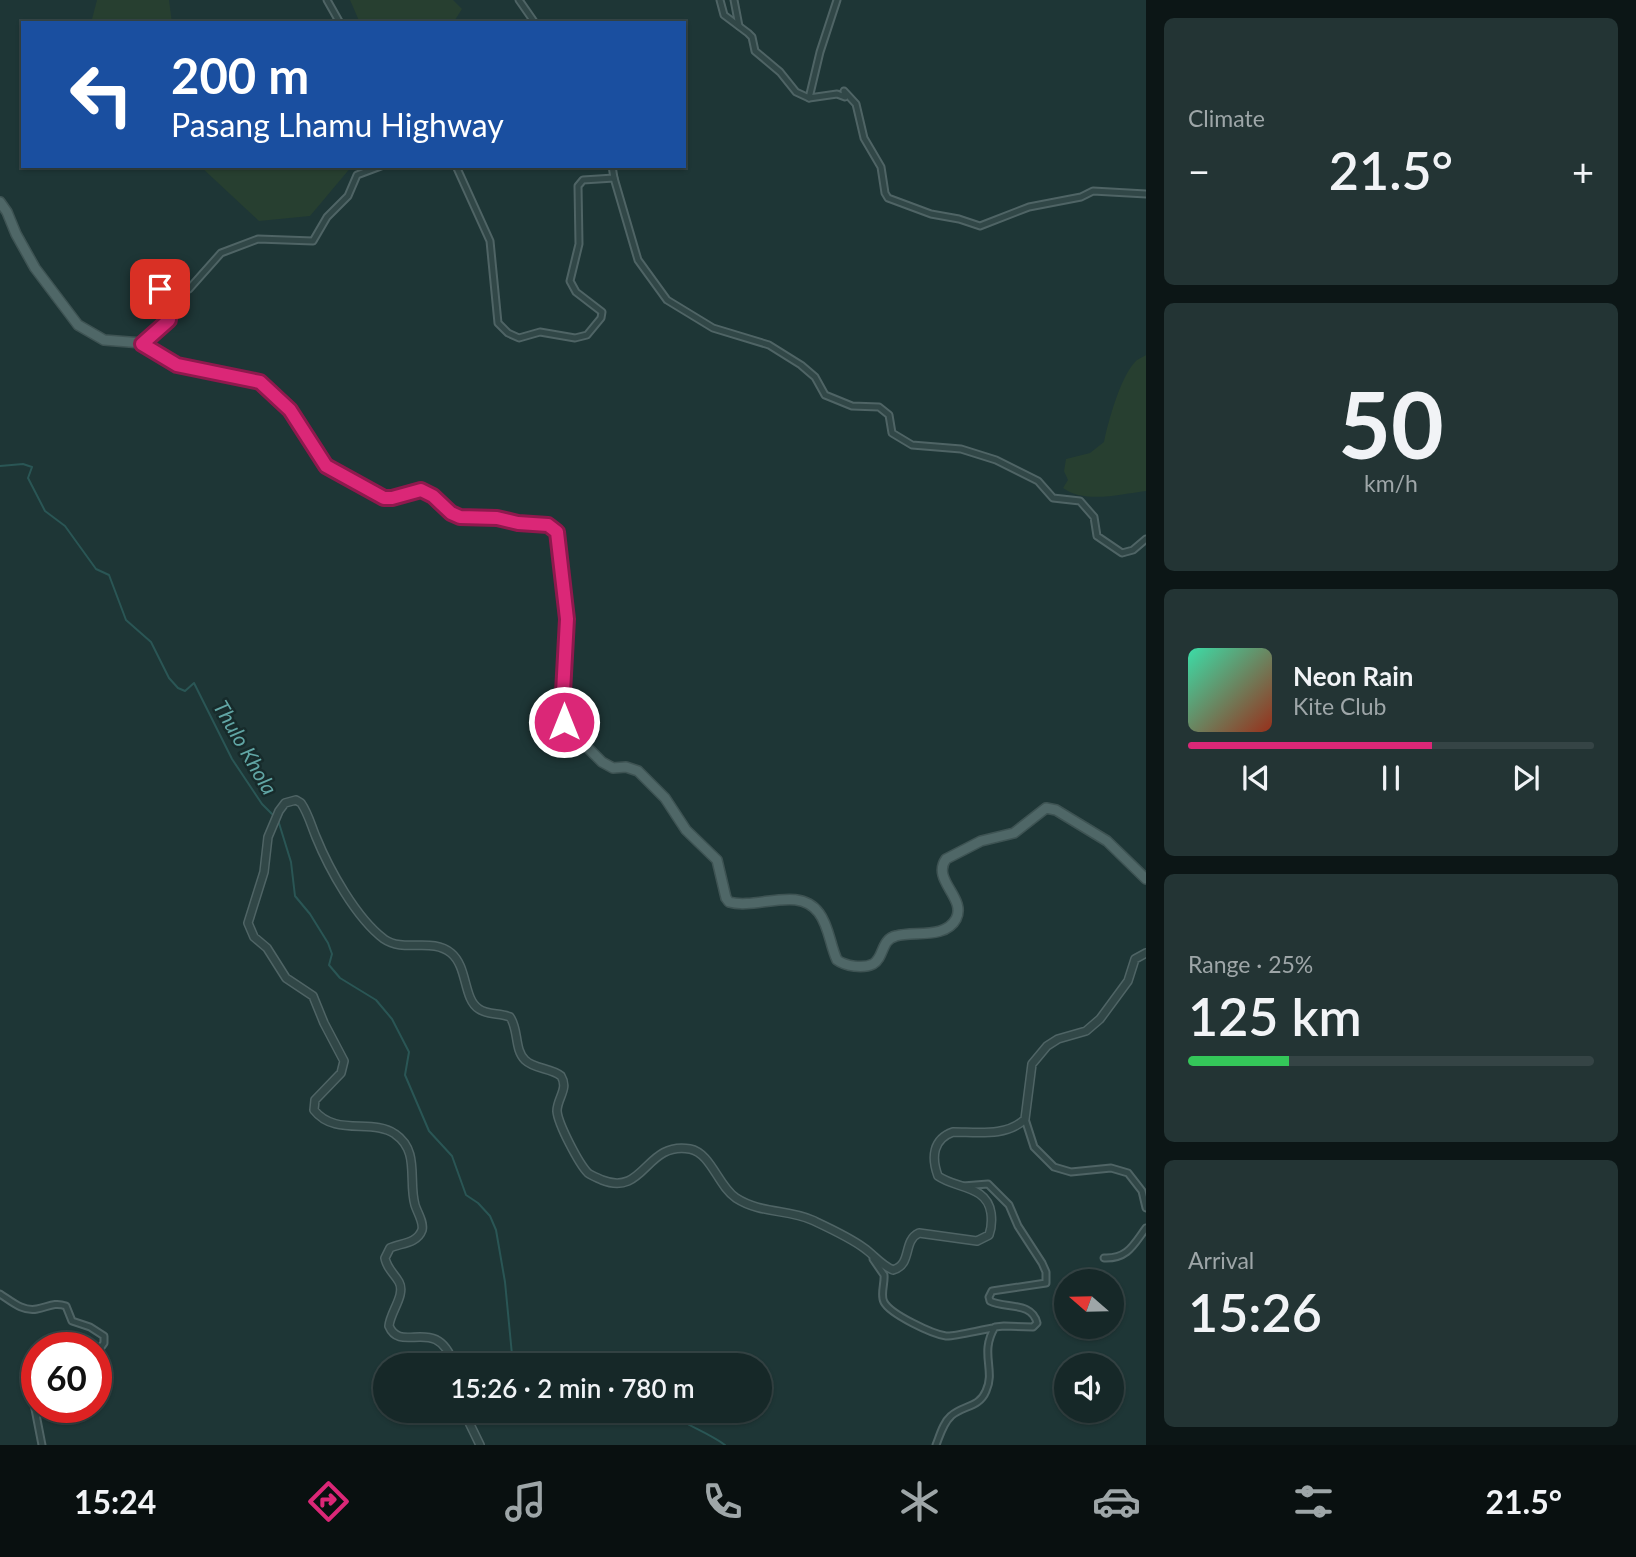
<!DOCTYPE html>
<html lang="en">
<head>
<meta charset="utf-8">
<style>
  :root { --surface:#162828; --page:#233434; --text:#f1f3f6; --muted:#9ea6a8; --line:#354445; --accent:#db2777 }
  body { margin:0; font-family:Lato,sans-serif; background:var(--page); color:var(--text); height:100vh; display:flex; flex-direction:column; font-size:26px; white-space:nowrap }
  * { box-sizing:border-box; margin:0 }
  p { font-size:23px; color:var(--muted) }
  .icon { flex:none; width:38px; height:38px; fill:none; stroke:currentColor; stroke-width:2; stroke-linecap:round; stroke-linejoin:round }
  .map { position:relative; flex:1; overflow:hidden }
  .drawer { display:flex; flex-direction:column; gap:18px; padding:18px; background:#0c1616; width:490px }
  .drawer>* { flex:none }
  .top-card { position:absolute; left:21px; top:21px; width:665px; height:147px; border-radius:0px; box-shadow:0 2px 5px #0004,0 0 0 2px var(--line); background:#1a4fa0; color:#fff; overflow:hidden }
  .needle { width:46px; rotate:290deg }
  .fabs { position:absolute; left:1054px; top:1269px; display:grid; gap:14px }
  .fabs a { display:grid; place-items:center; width:70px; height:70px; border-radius:50%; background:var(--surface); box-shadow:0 2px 5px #0004,0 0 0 2px var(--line); font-size:35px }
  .speed { position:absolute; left:21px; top:1332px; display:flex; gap:14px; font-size:35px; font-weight:700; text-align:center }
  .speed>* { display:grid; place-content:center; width:91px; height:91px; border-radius:50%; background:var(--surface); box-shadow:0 2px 5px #0004,0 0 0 2px var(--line); line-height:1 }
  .speed .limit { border:10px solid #d22; background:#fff; color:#111 }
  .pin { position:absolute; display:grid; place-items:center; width:60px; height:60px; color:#fff; margin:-30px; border-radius:14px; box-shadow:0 4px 10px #0006 }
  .me { position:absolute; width:77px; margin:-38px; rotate:0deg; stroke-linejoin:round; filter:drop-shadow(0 0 5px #0008) }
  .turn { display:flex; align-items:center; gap:24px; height:147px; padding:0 35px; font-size:32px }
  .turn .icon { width:91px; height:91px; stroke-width:2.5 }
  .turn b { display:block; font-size:49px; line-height:60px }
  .big { font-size:52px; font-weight:600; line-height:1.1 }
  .drawer .widget { flex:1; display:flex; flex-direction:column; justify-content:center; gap:10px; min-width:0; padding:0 24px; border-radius:10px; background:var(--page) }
  .drawer .dial { align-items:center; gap:0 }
  .dial b { font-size:91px; line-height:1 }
  .song { display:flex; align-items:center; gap:21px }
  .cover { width:84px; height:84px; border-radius:10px; background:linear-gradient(135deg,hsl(160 70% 55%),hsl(10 70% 35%)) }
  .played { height:7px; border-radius:4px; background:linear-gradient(90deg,var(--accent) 60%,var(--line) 60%) }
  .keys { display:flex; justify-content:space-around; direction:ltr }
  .heat { display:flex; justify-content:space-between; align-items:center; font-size:38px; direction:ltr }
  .charge { height:10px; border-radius:5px; background:linear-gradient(90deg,#34c759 25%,var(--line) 0) }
  .trip { position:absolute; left:373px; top:1353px; width:399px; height:70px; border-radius:35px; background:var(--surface); box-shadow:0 2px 5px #0004,0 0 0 2px var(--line); font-weight:600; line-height:70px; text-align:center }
  .tabs { display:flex; height:112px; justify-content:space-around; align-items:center; background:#091010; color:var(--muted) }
  .tabs .icon { width:49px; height:49px }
  .tabs .active { color:var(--accent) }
  .tabs b { font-size:32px; color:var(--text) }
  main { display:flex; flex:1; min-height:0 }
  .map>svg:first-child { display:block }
  .green { fill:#273f30 }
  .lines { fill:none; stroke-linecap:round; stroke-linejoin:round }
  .stream { stroke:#2a5655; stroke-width:2 }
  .minor-casing { stroke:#4f6465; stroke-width:9 }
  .tertiary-casing { stroke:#4f6465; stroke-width:10 }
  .primary-casing { stroke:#3e5353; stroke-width:12 }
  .minor { stroke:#314747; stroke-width:5 }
  .tertiary { stroke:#314747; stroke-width:7 }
  .primary { stroke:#4f6767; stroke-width:9 }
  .route-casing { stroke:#8e194d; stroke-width:18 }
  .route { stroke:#db2777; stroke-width:12 }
  .labels { text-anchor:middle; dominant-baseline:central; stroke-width:5; stroke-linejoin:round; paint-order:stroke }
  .water-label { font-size:21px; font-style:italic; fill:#61a6a5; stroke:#172b2b }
</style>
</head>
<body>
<main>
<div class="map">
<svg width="1146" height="1445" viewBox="0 0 1146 1445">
  <rect width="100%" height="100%" fill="#1e3636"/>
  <g class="green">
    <path d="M97 0H169L172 23H91Z"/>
    <path d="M350 0H453L462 9 453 23H360Z"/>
    <path d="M200 166H352L310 216 259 221Z"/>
    <path d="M1146 355V491C1121 494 1085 504 1063 488L1068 480 1064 471 1066 459 1090 453 1104 442C1108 422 1121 375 1136 361 1136 360 1145 356 1146 355Z"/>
  </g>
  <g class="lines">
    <g class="stream">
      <path d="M0 466 23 464 32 467 28 478 45 511 65 526 96 569 109 575 126 620 151 642 169 678 178 688 185 691 194 683 232 759 262 804 274 816"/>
      <path d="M278 820 291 862 295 896 310 914 328 943 332 954 329 965 340 978 376 1000 392 1019 409 1052 405 1075 429 1131 452 1156 466 1195 478 1203 490 1216 496 1230 505 1282 513 1365"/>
      <path d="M626 1365H629"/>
      <path d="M665 1410C684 1425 706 1431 725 1445"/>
    </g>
    <defs>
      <g id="minor">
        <path d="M327 0 340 23"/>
        <path d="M519 0 535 23"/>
        <path d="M720 0 724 15 748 33 752 37 755 51 780 72 796 92 809 98 837 94 845 97 844 91 856 104 864 138 881 167 885 193 888 198 931 214 959 219 980 226 1029 207 1081 197 1093 191 1146 194"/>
        <path d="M734 0 739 26"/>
        <path d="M809 98 820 52 837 0"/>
        <path d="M456 166 490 241 498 323 508 333 519 338 540 332 575 338 587 335 601 318 602 312 576 292 570 281 579 244 578 186 583 180 614 178 638 260 667 300 713 328 769 345 801 365 815 377 825 395 852 406 879 407 889 415 892 433 912 445 961 449 996 460 1038 481 1053 498 1080 501 1094 517 1097 536 1122 553 1133 550 1146 539"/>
        <path d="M612 166 614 178"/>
        <path d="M142 343 169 320V308L159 297 160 288 169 285 189 289 221 253 258 239 313 241 327 217 348 196 357 175 381 166"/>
        <path d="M1025 1119 1034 1147 1054 1167 1071 1172 1111 1168 1128 1173 1142 1191 1146 1208"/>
        <path d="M1104 1258C1128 1259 1134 1244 1146 1228"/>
        <path d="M873 1259 884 1275C885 1283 880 1295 884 1302 890 1314 932 1334 946 1336 954 1337 984 1329 994 1328"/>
        <path d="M0 1294C11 1301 23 1312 37 1309 48 1307 54 1302 66 1306L72 1321 90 1327 104 1336V1343L96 1354"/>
        <path d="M37 1401 34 1404 42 1445"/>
        <path d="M936 1445C940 1435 943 1423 951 1416 963 1405 979 1408 986 1391 996 1370 979 1353 995 1327L1004 1326 1033 1327 1037 1323C1032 1301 1005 1309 990 1301L989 1297 992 1291 1046 1283V1272L1042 1263 1018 1226 1009 1205 988 1184 963 1186"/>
      </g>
      <g id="tertiary">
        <path d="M454 1365C437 1313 401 1355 389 1326 390 1312 406 1295 399 1282 394 1273 387 1269 385 1258L390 1248C400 1243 417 1244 422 1230 424 1222 417 1212 415 1205 408 1180 420 1151 395 1134 373 1118 335 1137 314 1110L315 1100 341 1073 344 1061 324 1023 313 996 286 978 267 948 254 937 248 923 264 872 268 837 279 811 285 803 296 800 301 803C308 813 311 825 316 837 329 869 356 918 384 939 404 953 432 937 451 953 468 967 463 999 479 1009 487 1015 500 1013 510 1017 519 1030 514 1049 525 1060 534 1069 551 1068 561 1076 569 1089 557 1098 557 1111 558 1124 579 1164 588 1173 592 1176 598 1178 602 1180 645 1197 645 1141 690 1149 711 1153 718 1186 736 1198 761 1214 788 1209 812 1220 829 1228 849 1237 864 1248 874 1255 881 1265 893 1270 913 1264 902 1241 919 1233L977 1241 989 1235C992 1227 992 1221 991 1213 987 1185 956 1189 938 1176 931 1157 933 1139 953 1132 977 1132 1007 1137 1025 1119L1032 1064 1047 1046 1058 1039 1086 1031 1100 1019 1128 981 1135 959 1146 953"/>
        <path d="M463 1410 480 1445"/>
      </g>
      <path id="primary" d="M0 202 7 212 16 234 35 268 78 325 104 340 142 343 164 359 184 367 250 378 259 382 287 406 326 466 384 497 392 498 421 490 430 494 451 513 460 517 497 518 518 523 548 525 554 528 559 541 562 583 567 619 562 711 567 727 602 762 613 768 626 767 638 771 665 798 686 830 717 860 726 898 729 902C757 910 799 885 819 913 829 926 830 945 837 960 845 966 863 969 873 964 884 958 881 939 896 936 915 931 945 939 956 919 967 898 931 880 946 859L981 841 1014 833 1046 808 1056 810 1107 841 1146 879"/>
    </defs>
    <use href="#minor" class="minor-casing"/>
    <use href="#tertiary" class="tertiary-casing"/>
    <use href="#primary" class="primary-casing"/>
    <use href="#minor" class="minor"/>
    <use href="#tertiary" class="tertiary"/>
    <use href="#primary" class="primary"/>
  </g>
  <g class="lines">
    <defs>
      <path id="route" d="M160 289 159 297 169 308V320L142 344 177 365 260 382 290 410 326 466 384 498H392L421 490 433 496 451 513 460 517 497 518 518 523 548 525 557 532 567 619 562 711 564 722"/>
    </defs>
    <use href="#route" class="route-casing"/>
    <use href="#route" class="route"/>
  </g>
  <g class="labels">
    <g class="water-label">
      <text transform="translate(246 747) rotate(60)">Thulo Khola</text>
    </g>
  </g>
</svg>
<div class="fabs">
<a><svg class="needle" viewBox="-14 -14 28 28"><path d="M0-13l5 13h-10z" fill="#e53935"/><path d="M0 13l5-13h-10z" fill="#9ea6a8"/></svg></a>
<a><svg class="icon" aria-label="sound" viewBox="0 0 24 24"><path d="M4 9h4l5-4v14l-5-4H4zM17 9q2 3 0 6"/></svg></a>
</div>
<div class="speed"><div class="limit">60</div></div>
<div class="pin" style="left:160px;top:289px;background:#d93025"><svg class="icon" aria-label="arrive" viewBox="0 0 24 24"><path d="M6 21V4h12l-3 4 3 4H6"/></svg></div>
<svg class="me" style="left:564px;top:722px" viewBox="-20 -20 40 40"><circle r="17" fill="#db2777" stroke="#fff" stroke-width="3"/><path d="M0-11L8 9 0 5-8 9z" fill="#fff"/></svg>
<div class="trip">15:26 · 2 min · 780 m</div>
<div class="top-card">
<div class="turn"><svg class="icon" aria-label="left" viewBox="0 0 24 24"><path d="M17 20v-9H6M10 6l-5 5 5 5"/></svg><div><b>200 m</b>Pasang Lhamu Highway</div></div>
</div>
</div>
<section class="drawer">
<div class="widget"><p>Climate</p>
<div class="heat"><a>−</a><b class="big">21.5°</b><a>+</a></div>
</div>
<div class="widget dial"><b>50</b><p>km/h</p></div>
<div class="widget">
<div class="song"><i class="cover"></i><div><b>Neon Rain</b><p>Kite Club</p></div></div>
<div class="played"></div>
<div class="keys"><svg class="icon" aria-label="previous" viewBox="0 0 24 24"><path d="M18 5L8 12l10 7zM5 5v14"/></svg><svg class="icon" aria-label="pause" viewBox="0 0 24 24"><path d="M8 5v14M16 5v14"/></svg><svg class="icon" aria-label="next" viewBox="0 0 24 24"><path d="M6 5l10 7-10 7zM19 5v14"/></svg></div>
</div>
<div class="widget"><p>Range · 25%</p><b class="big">125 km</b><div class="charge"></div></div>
<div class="widget"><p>Arrival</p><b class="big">15:26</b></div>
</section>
</main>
<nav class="tabs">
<b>15:24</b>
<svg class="icon active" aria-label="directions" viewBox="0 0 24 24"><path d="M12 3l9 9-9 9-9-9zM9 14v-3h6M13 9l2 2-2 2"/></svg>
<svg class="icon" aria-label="music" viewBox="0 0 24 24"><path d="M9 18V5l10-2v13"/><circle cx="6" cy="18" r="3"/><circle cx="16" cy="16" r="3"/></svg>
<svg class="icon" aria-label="phone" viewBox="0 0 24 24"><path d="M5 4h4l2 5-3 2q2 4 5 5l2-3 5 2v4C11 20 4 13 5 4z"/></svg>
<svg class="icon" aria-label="climate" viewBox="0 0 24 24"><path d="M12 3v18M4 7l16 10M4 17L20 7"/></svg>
<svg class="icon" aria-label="car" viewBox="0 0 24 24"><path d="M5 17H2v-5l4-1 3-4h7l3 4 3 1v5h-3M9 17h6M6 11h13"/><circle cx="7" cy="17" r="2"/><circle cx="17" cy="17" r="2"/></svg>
<svg class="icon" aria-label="filters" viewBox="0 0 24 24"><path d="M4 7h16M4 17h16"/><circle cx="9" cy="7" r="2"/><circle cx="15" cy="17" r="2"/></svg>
<b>21.5°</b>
</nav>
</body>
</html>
